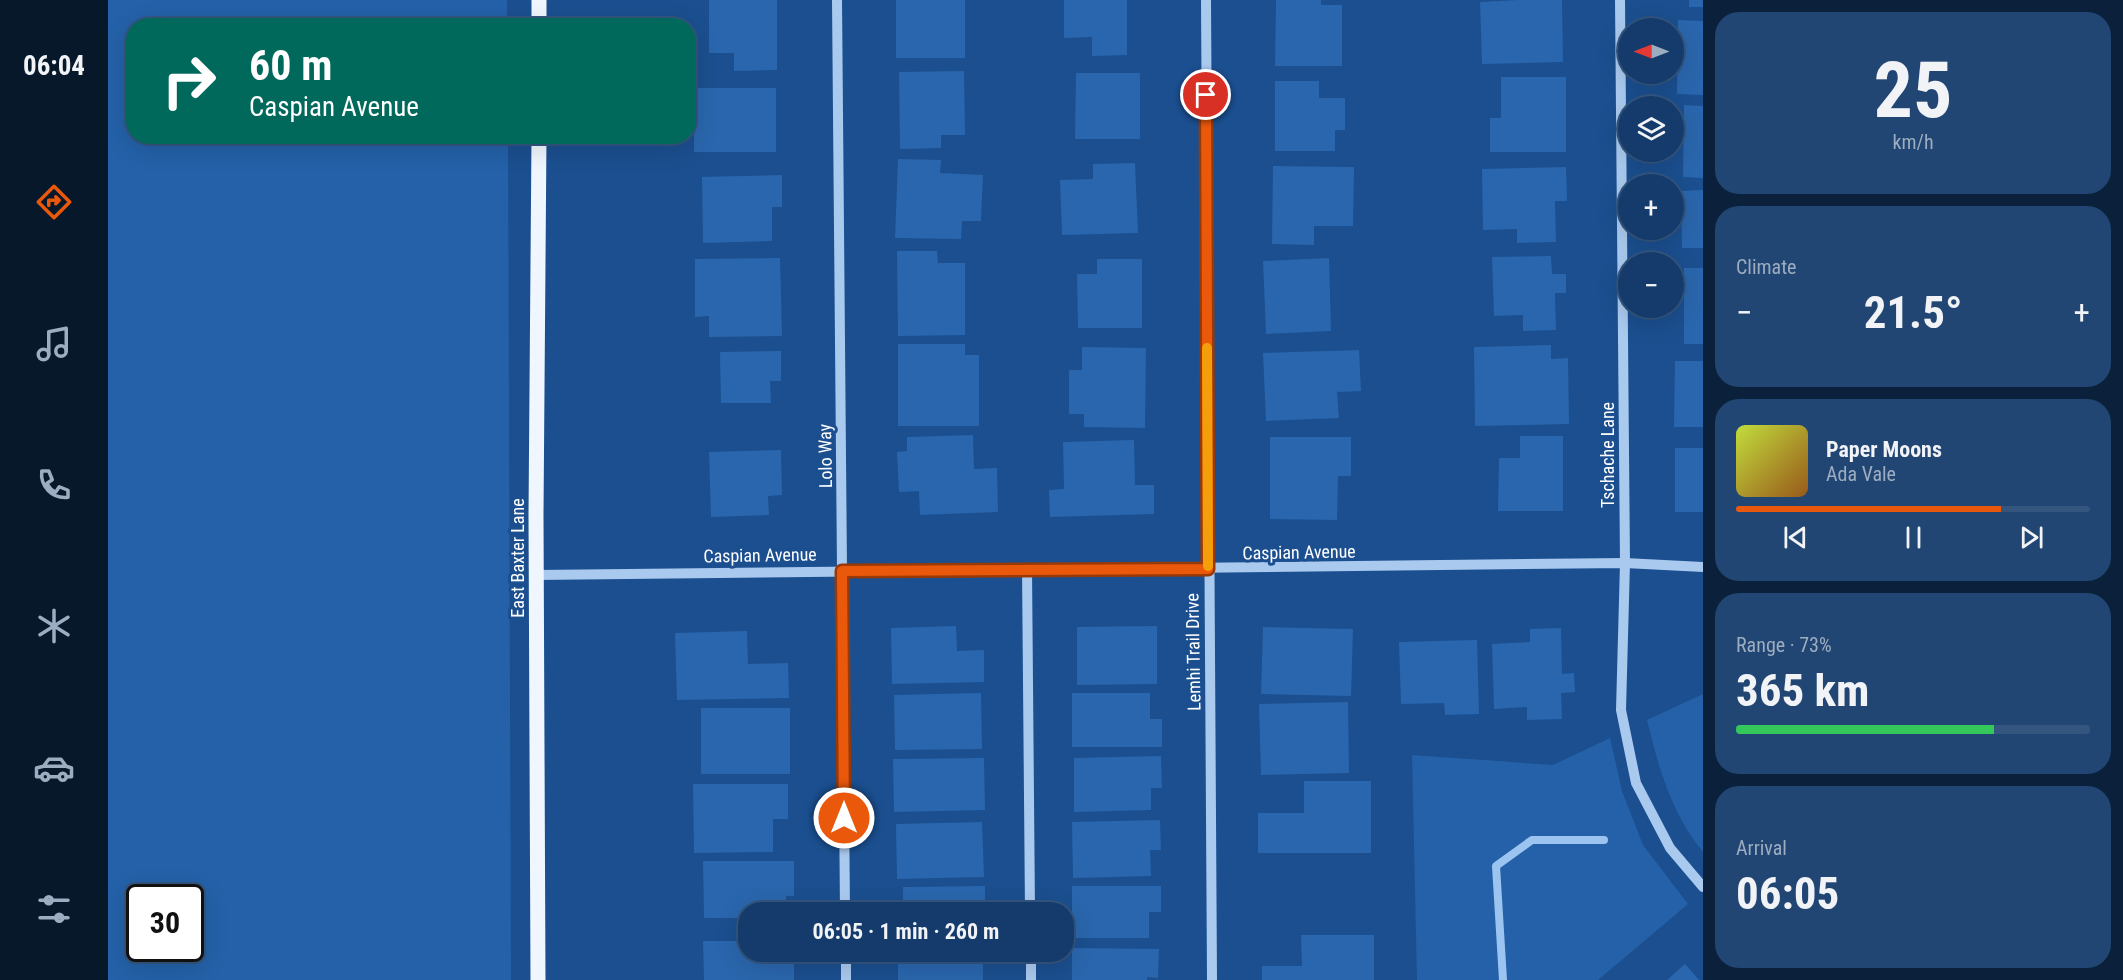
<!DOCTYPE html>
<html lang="en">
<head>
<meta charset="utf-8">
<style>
  :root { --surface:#143b6b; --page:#214673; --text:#f1f3f6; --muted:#9dadc1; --line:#33557e; --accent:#ea580c }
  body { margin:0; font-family:"Roboto Condensed",sans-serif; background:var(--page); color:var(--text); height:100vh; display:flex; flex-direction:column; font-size:22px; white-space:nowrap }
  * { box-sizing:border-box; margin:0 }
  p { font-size:20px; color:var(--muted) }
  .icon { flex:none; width:33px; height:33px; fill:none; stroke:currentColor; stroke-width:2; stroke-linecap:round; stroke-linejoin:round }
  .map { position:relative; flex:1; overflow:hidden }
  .details { display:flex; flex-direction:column; gap:12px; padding:12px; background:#0b203b; width:420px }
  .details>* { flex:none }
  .banner { position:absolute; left:18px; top:18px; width:570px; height:126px; border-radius:24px; box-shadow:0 6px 24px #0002,0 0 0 2px var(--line); background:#00695c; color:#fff; overflow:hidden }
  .needle { width:39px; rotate:270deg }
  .controls { position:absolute; left:1510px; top:18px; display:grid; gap:12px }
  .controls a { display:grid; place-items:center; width:66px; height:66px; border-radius:50%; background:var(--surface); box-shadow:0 6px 24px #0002,0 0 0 2px var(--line); font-size:30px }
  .speed { position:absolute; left:18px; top:884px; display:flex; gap:12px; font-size:30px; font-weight:700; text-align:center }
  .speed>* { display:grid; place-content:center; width:78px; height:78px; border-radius:50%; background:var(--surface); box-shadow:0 6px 24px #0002,0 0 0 2px var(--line); line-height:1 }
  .speed .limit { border:3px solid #111; border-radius:9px; background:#fff; color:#111 }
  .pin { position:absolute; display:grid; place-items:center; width:51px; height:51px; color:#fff; margin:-26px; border:3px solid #fff; border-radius:50%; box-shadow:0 2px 6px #0007 }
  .me { position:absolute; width:66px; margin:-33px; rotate:0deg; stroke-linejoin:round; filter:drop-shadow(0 0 4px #0008) }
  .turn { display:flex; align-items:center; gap:21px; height:126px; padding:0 24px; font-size:27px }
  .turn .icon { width:78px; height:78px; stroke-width:2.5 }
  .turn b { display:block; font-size:42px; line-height:51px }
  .big { font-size:45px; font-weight:700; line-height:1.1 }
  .details .tile { flex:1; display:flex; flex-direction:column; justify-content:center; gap:9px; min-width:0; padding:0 21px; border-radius:24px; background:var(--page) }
  .details .dial { align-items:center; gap:0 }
  .dial b { font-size:78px; line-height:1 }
  .song { display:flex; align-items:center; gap:18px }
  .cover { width:72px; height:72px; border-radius:9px; background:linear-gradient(135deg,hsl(70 70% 55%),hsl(30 70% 35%)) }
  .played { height:6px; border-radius:3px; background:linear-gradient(90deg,var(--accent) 75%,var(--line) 75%) }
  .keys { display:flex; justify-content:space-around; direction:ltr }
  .heat { display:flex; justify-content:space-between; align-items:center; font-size:33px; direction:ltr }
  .charge { height:9px; border-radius:4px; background:linear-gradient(90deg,#34c759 73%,var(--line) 0) }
  .trip { position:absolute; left:630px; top:902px; width:336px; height:60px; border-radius:24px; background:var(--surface); box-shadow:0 6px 24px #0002,0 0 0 2px var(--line); font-weight:700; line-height:60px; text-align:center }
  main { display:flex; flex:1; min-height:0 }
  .dock { display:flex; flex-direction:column; width:108px; justify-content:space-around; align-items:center; background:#08182b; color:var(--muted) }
  .dock .icon { width:42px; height:42px }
  .dock .active { color:var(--accent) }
  .dock b { font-size:27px; color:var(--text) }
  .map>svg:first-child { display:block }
  .green { fill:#2461a8; fill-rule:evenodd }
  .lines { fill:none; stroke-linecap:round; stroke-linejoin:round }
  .stream { stroke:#9cc4f0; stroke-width:8 }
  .building { fill:#2a66ad }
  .minor { stroke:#a9c9ee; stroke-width:10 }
  .major { stroke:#f0f6ff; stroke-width:15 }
  .route-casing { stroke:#983908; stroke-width:15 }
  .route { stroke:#ea580c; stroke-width:10 }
  .slow { stroke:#f59e0b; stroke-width:10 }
  .labels { text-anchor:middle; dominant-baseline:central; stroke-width:6; stroke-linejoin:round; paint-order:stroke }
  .street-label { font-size:18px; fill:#fff; stroke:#1b4f8f }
</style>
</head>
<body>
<main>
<nav class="dock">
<b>06:04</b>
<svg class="icon active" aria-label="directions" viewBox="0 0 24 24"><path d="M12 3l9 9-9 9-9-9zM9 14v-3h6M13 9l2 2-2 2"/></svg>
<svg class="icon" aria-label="music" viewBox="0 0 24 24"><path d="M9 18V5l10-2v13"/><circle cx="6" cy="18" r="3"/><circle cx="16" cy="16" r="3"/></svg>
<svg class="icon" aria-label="phone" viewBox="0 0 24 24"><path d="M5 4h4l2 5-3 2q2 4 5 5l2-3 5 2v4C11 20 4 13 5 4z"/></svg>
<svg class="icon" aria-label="climate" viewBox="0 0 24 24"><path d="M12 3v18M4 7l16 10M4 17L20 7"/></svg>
<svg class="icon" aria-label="car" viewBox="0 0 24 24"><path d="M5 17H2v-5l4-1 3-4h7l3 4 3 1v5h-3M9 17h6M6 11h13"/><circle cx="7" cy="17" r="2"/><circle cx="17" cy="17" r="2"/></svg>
<svg class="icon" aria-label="filters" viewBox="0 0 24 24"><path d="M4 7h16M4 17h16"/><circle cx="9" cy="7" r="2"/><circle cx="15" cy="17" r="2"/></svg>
</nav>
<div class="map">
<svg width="1595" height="980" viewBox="0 0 1595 980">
  <rect width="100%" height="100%" fill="#1b4f8f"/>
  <g class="green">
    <path d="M0 0H399V25L26 26V136L400 137 403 980H0ZM32 897H82V948H32Z"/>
    <path d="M1595 694V852C1563 813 1551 769 1539 720Z"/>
    <path d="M1502 738 1514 791 1535 845 1580 904 1490 980H1309L1304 755 1445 765Z"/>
  </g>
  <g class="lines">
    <path class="stream" d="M1395 980 1388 866 1424 840H1496"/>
  </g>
  <g class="building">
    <path d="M601 0H669V70L626 71V53H601Z"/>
    <rect x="788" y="0" width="69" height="58"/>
    <path d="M956 0H1019V55L984 56V37L956 38Z"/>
    <path d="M1168 0H1213V5H1234V66H1167Z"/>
    <path d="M1410 0H1454L1455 62 1374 64 1372 2Z"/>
    <rect x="1581" y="0" width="14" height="7"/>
    <path d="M1570 20 1595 21V95L1569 94Z"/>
    <path d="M856 71 857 135H833V148L792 149 791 72Z"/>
    <path d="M968 73H1032V139H967Z"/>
    <path d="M1393 77H1458V152H1382V118H1393Z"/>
    <path d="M1167 81H1211V98H1237V130H1227V151H1167Z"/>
    <path d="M580 88H668V152H586V111H580Z"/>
    <path d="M1576 105 1595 106V178L1575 177Z"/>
    <path d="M790 159 833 160 832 173 875 175 873 221H854L853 239 787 238Z"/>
    <path d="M1027 163 1030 233 954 235 952 180 985 179V164Z"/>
    <path d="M1165 166 1246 167 1245 226H1206V245L1164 244Z"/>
    <path d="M1458 167 1459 201H1447L1448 242 1409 243V229L1375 230 1374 169Z"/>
    <path d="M674 175V207H664V241L595 243 594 177Z"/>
    <path d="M1595 190V248H1574L1573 191Z"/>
    <path d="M789 251H829L830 263H857V335L790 336Z"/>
    <path d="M1443 256 1444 274H1458V293H1447L1448 330 1415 331V315L1386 316 1384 257Z"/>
    <path d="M672 258 674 336 601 337V316L587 317V259Z"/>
    <path d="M1221 258 1223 331 1158 334 1155 261Z"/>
    <path d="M989 259H1034V328H970L969 274H989Z"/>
    <rect x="1576" y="268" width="19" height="76"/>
    <path d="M790 344H857V355H871V426H790Z"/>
    <path d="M1443 345V359L1460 358 1461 424 1367 426 1366 347Z"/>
    <path d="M974 347 1038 348 1037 428 976 427V414H961V370H974Z"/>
    <path d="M1251 350 1253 391 1229 392 1231 418 1158 421 1155 353Z"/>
    <path d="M673 351V381H662L663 403H613L612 352Z"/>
    <path d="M1567 361H1595V427H1566Z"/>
    <path d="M865 435 866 469 889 468 890 512 812 515 811 491 791 492 789 452 799 451V437Z"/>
    <path d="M1412 436H1455V511H1390L1391 458H1412Z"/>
    <path d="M1162 437H1243V476H1230L1229 520 1162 519Z"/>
    <path d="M1026 440 1027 485H1046V514L942 517 941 490 956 489 955 442Z"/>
    <rect x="1567" y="448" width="28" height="64"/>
    <path d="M673 450 674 495 660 496 661 515 603 517 601 452Z"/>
    <path d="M848 626 849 651 876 650V682L784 684 783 628Z"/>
    <path d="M1049 626V684L969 685V627Z"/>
    <path d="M1155 627 1245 629 1243 696 1153 694Z"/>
    <path d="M1453 628 1454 674 1466 673 1467 692 1453 693 1454 719 1419 720V707L1386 709 1384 644 1422 642V629Z"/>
    <path d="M639 631 640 664 680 663 681 698 569 700 567 633Z"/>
    <path d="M1369 640 1371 714 1337 715 1336 703 1293 704 1291 642Z"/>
    <path d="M873 693 874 749 787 750 786 695Z"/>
    <path d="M964 693H1042V719H1054V747H964Z"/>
    <path d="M1240 702 1241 773 1153 775 1151 704Z"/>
    <rect x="593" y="708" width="89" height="66"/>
    <path d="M1053 756 1054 788H1043V810L966 812V758Z"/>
    <path d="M876 758 877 810 786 812 785 759Z"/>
    <path d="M1196 781H1263V853H1150V813H1196Z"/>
    <path d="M585 784H680V819H665V852L586 853Z"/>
    <path d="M1052 820 1053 850H1042L1043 876 965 878 964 822Z"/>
    <path d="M874 822 876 877 789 879 788 824Z"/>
    <path d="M595 861H686V896H678V912H640V930H632V918H596Z"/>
    <path d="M877 886V912H783V909H795V887Z"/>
    <path d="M964 886H1053V912H1041V938H964Z"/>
    <path d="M1193 935H1266V980H1154V966H1194Z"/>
    <path d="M595 941H640V951H686V980H596Z"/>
    <path d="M964 948 1051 949 1050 978 1039 977V980H964Z"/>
    <rect x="790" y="954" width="85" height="26"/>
    <path d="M1577 964 1591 980H1559Z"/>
  </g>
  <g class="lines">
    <g class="minor">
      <path d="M729 0 737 912"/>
      <path d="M1098 0 1104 980"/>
      <path d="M1512 0 1517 563 1513 710 1528 783 1562 848 1595 887"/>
      <path d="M919 568 922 912"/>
      <path d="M428 575 1517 563 1595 567"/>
      <path d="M738 951V980"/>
      <path d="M923 951V980"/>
    </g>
    <g class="major">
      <path d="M431 26V0"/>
      <path d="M430 980 428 514 431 136"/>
    </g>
  </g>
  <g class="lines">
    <defs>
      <path id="route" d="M736 818 734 571 1100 569 1098 95"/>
    </defs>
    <use href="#route" class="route-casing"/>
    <use href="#route" class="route"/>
    <path class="slow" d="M1099 348 1100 566"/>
  </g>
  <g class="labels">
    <g class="street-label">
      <text transform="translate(1499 455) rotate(-90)">Tschache Lane</text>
      <text transform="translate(717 456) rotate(-91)">Lolo Way</text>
      <text transform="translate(1191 552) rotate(-1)">Caspian Avenue</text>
      <text transform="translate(652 555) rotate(-1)">Caspian Avenue</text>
      <text transform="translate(409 558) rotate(-90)">East Baxter Lane</text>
      <text transform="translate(1085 652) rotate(-91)">Lemhi Trail Drive</text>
    </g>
  </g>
</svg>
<div class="controls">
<a><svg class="needle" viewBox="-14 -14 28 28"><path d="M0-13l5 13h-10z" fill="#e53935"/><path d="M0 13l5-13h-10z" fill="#9dadc1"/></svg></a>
<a><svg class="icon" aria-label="layers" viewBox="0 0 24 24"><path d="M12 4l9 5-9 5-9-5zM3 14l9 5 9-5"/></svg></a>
<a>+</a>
<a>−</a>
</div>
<div class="speed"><div class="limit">30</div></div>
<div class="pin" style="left:1098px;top:95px;background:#d93025"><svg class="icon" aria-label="arrive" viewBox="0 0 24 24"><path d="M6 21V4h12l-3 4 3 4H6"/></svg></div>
<svg class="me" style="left:736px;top:818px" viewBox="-20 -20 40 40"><circle r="17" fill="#ea580c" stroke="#fff" stroke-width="3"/><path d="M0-11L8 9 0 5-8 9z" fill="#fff"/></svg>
<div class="trip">06:05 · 1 min · 260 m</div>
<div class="banner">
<div class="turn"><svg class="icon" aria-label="right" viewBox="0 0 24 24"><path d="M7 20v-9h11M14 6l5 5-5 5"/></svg><div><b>60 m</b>Caspian Avenue</div></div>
</div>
</div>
<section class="details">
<div class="tile dial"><b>25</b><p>km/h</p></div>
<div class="tile"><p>Climate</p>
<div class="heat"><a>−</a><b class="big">21.5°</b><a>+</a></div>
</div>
<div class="tile">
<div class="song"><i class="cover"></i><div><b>Paper Moons</b><p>Ada Vale</p></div></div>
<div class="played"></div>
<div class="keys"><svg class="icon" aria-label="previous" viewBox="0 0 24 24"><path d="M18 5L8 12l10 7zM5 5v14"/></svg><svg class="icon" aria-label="pause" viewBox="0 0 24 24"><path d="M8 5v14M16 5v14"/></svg><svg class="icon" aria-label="next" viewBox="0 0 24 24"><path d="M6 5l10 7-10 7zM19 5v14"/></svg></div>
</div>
<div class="tile"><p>Range · 73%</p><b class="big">365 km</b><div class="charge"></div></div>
<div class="tile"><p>Arrival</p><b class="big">06:05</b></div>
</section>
</main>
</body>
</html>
